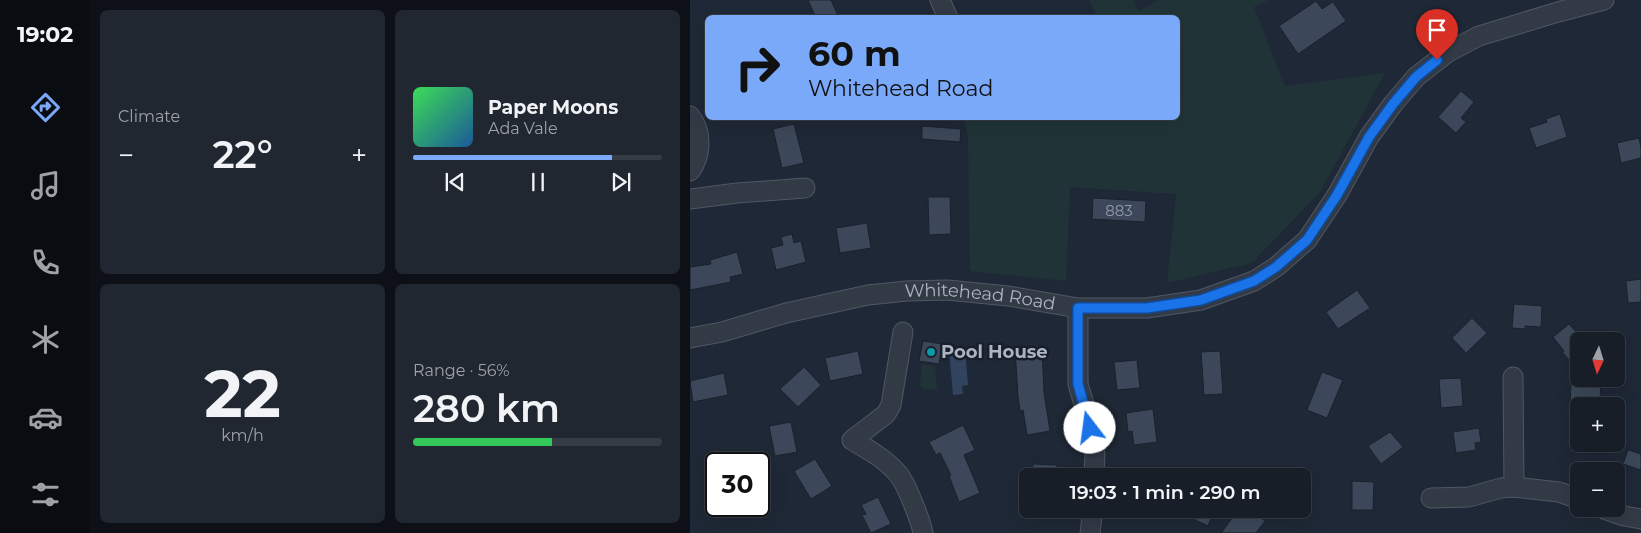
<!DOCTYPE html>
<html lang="en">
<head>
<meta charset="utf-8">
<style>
  :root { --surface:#171e28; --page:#202730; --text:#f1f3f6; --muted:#9ea2a8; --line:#363c45; --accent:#7ba9f9 }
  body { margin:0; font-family:Montserrat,sans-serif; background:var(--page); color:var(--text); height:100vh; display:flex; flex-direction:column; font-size:19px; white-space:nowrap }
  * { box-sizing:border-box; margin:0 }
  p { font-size:16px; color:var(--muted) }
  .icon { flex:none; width:28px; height:28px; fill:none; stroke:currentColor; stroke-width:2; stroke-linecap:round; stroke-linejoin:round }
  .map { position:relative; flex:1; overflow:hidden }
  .sheet { display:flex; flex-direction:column; gap:10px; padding:10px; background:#0d1016; width:600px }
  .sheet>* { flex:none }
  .banner { position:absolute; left:15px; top:15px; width:475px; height:105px; border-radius:8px; box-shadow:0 5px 20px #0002,0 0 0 1px var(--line); background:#7ba9f9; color:#111; overflow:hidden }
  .needle { width:32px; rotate:184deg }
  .buttons { position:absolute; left:880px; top:332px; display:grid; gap:10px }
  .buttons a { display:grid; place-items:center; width:55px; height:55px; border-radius:8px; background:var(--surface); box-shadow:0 5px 20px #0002,0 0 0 1px var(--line); font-size:25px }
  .speed { position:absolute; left:15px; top:452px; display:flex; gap:10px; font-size:25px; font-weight:700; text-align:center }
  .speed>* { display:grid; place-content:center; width:65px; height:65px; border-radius:50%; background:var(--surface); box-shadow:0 5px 20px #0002,0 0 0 1px var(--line); line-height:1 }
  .speed .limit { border:2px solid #111; border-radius:8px; background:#fff; color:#111 }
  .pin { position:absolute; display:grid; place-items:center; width:42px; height:42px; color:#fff; margin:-51px -21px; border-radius:50% 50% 50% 0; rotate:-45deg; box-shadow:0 0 5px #0007 }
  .pin .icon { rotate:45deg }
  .me { position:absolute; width:55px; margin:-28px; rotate:345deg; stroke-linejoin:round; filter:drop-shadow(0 0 4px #0008) }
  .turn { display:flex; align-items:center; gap:18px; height:105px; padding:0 20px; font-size:22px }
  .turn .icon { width:65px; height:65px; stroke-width:2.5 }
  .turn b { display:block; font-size:35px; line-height:42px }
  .big { font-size:38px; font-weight:600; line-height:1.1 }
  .sheet .tile { flex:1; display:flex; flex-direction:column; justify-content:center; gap:8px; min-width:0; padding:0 18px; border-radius:8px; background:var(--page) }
  .sheet .dial { align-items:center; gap:0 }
  .dial b { font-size:65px; line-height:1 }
  .song { display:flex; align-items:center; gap:15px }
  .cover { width:60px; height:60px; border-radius:8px; background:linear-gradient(135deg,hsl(130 70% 55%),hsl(210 70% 35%)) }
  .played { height:5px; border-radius:2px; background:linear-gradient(90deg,var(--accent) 80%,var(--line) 80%) }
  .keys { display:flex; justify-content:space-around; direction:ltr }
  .heat { display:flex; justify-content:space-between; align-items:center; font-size:28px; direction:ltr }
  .charge { height:8px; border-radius:4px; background:linear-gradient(90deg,#34c759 56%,var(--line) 0) }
  .sheet .tiles { flex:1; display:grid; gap:10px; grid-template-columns:repeat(2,1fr) }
  .trip { position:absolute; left:329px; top:468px; width:292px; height:50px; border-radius:8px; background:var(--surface); box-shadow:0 5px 20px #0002,0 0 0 1px var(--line); font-weight:600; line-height:50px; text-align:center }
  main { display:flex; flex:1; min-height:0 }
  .tabs { display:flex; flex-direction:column; width:90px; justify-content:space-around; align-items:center; background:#090c10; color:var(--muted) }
  .tabs .icon { width:35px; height:35px }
  .tabs .selected { color:var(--accent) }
  .tabs b { font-size:22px; color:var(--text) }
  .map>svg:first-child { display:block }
  .green { fill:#203437 }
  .water { fill:#31435e }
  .building { fill:#3c4859; stroke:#1a212d }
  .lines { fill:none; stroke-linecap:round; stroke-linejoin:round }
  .minor-casing { stroke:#505765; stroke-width:21 }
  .minor { stroke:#323a46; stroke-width:19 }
  .route-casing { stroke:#114b97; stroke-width:12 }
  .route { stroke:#1a73e8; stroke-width:9 }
  .culture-dot { fill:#0f9aa8; stroke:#181f2b; stroke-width:2 }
  .labels { text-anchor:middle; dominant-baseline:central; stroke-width:5; stroke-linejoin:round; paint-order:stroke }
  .number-label { font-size:15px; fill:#9099a9 }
  .street-label { font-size:18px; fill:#acb4c4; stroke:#181f2b }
  .poi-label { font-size:18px; font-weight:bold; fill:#acb4c4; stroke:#181f2b; text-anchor:start }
</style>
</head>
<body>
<main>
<nav class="tabs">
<b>19:02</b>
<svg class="icon selected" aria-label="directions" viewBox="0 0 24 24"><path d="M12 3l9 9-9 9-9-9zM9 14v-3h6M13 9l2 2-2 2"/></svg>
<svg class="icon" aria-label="music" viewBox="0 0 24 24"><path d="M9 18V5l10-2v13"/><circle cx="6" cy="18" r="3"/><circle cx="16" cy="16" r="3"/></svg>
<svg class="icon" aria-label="phone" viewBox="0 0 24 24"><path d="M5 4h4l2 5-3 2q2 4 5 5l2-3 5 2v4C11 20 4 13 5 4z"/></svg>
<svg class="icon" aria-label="climate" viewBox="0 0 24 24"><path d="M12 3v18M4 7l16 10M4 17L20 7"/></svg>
<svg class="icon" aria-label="car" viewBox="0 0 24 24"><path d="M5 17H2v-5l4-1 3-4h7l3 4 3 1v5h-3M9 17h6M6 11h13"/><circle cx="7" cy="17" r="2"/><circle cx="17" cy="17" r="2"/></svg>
<svg class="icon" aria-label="filters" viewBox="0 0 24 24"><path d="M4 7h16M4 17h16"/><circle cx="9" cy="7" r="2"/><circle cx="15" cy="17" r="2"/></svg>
</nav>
<section class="sheet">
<div class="tiles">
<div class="tile"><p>Climate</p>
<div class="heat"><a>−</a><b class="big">22°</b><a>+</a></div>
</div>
<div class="tile">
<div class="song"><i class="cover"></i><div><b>Paper Moons</b><p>Ada Vale</p></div></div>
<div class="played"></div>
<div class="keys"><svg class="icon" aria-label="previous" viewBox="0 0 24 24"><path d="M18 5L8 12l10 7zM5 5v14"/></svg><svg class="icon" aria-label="pause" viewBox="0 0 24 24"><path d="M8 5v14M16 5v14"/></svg><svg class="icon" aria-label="next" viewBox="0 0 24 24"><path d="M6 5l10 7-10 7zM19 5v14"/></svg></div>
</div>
<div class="tile dial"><b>22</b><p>km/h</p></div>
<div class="tile"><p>Range · 56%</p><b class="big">280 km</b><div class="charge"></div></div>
</div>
</section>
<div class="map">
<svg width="951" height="533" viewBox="0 0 951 533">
  <rect width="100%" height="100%" fill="#1f2836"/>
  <g class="green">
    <path d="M399 0H444L449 11 469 0H578L564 7 595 86 695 73 630 192 562 263 477 283 486 194 380 187 376 281 280 271 278 137 274 118H488V18L407 17Z"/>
    <path d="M232 364 245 366 247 390 232 388V386L230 385Z"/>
  </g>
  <path class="water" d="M275 349 278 385 272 386 273 394 263 395 259 350Z"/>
  <g class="building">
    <path d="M118 0H141L149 18H126Z"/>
    <path d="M626 1 632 9 643 2 656 21 608 54 589 26Z"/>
    <path d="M771 91 784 102 771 118 776 122 766 133 748 117Z"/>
    <path d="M870 114 877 137 846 148 839 128 857 122 856 119Z"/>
    <path d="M104 124 114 163 92 168 83 129Z"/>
    <path d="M232 126 271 129 270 142 232 139Z"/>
    <path d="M949 138 951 148V158L931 163 927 143Z"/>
    <path d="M238 197H260L261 234 239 235Z"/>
    <path d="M403 198 456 201 455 222 402 219Z"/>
    <path d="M177 223 181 248 150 253 146 228Z"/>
    <path d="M102 234 104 243 111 241 116 262 86 270 81 248 93 245 91 237Z"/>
    <path d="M47 252 53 274 40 277 41 282 0 290V267L21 264 20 260Z"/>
    <path d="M951 279V302L938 303 936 281Z"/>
    <path d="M667 290 680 308 648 329 636 312Z"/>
    <path d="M824 304 852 306 851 327 835 326V329L822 328Z"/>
    <path d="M782 318 797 333 776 353 762 338Z"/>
    <path d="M879 324 889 335V354L880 361 872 352 874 351 863 337Z"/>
    <path d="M233 341 252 344 249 364 229 361Z"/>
    <path d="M352 348 354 393 360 431 337 435 333 410 330 411 328 396 325 349Z"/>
    <path d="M168 351 173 374 140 381 135 358Z"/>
    <path d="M530 351 533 394 514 395 511 352Z"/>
    <path d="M447 360 450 388 427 390 424 362Z"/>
    <path d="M114 367 131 385 108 407 90 389Z"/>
    <path d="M632 372 653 380 637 418 617 410Z"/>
    <path d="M34 373 38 395 3 402 0 381Z"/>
    <path d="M771 378 773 406 751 408 749 379Z"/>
    <path d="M886 379H911L910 402H880L881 385H886Z"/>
    <path d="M463 409 467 442 444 445 442 431 438 432 436 413Z"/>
    <path d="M101 422 107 452 85 456 79 426Z"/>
    <path d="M273 425 285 450 274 455 290 493 269 502 259 476 261 475 250 453 246 455 239 442Z"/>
    <path d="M789 428 791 442 785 443 786 450 766 453 763 432Z"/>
    <path d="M700 432 713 447 691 464 678 446Z"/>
    <path d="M938 450 951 454V470L933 464Z"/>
    <path d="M125 459 142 486 121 499 104 471Z"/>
    <path d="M343 464 367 465V476H342Z"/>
    <path d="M662 481 684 482 683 510H662Z"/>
    <path d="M188 497 201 524 181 533 172 515 176 514 171 505Z"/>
    <path d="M507 509H525L518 526 503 519Z"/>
    <path d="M549 509H559L575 521 566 533H531Z"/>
  </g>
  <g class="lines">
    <defs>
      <g id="minor">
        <path d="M250 0 258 18"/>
        <path d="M0 116C12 131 12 155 0 171"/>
        <path d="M0 199 47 193 115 188"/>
        <path d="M388 308V384L399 421 405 455 404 476"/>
        <path d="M213 332 201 405 196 414 162 440C179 450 197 460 209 475 216 484 231 521 233 533"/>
        <path id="s1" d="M0 338 32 332 96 313 178 295 217 291 257 290 318 296 388 308H457L511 300 564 281 586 267 617 240 647 195 679 137 703 104 726 77 758 52 789 36 868 12 914 0"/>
        <path d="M823 377 824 487"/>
        <path d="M741 498 779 497 811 488 824 487 869 492 889 499"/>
        <path d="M914 509 934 516 951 519"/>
        <path d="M400 533 403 509"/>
      </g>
    </defs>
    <use href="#minor" class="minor-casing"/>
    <use href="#minor" class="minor"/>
  </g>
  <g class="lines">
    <defs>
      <path id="route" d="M400 428 388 384V308H457L511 300 564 281 586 267 617 240 647 195 679 137 703 104 726 77 747 60"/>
    </defs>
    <use href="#route" class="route-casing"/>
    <use href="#route" class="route"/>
  </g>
  <circle class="culture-dot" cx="241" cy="352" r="5"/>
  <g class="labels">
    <g class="number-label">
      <text x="429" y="210">883</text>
    </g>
    <g class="street-label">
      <text stroke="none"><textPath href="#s1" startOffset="296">Whitehead Road</textPath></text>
    </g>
    <g class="poi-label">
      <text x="251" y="352">Pool House</text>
    </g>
  </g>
</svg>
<div class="buttons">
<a><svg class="needle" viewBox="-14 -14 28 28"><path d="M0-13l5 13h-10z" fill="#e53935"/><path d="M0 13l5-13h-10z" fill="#9ea2a8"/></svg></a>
<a>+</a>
<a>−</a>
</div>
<div class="speed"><div class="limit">30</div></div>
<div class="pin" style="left:747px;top:60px;background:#d93025"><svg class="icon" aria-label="arrive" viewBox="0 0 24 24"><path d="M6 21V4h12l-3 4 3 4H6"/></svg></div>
<svg class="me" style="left:400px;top:428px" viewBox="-20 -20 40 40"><circle r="19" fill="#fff"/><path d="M0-13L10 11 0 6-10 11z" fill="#1a73e8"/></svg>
<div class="trip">19:03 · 1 min · 290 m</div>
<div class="banner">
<div class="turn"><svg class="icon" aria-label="right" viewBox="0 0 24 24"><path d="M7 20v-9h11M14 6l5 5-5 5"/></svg><div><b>60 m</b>Whitehead Road</div></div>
</div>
</div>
</main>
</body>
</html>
